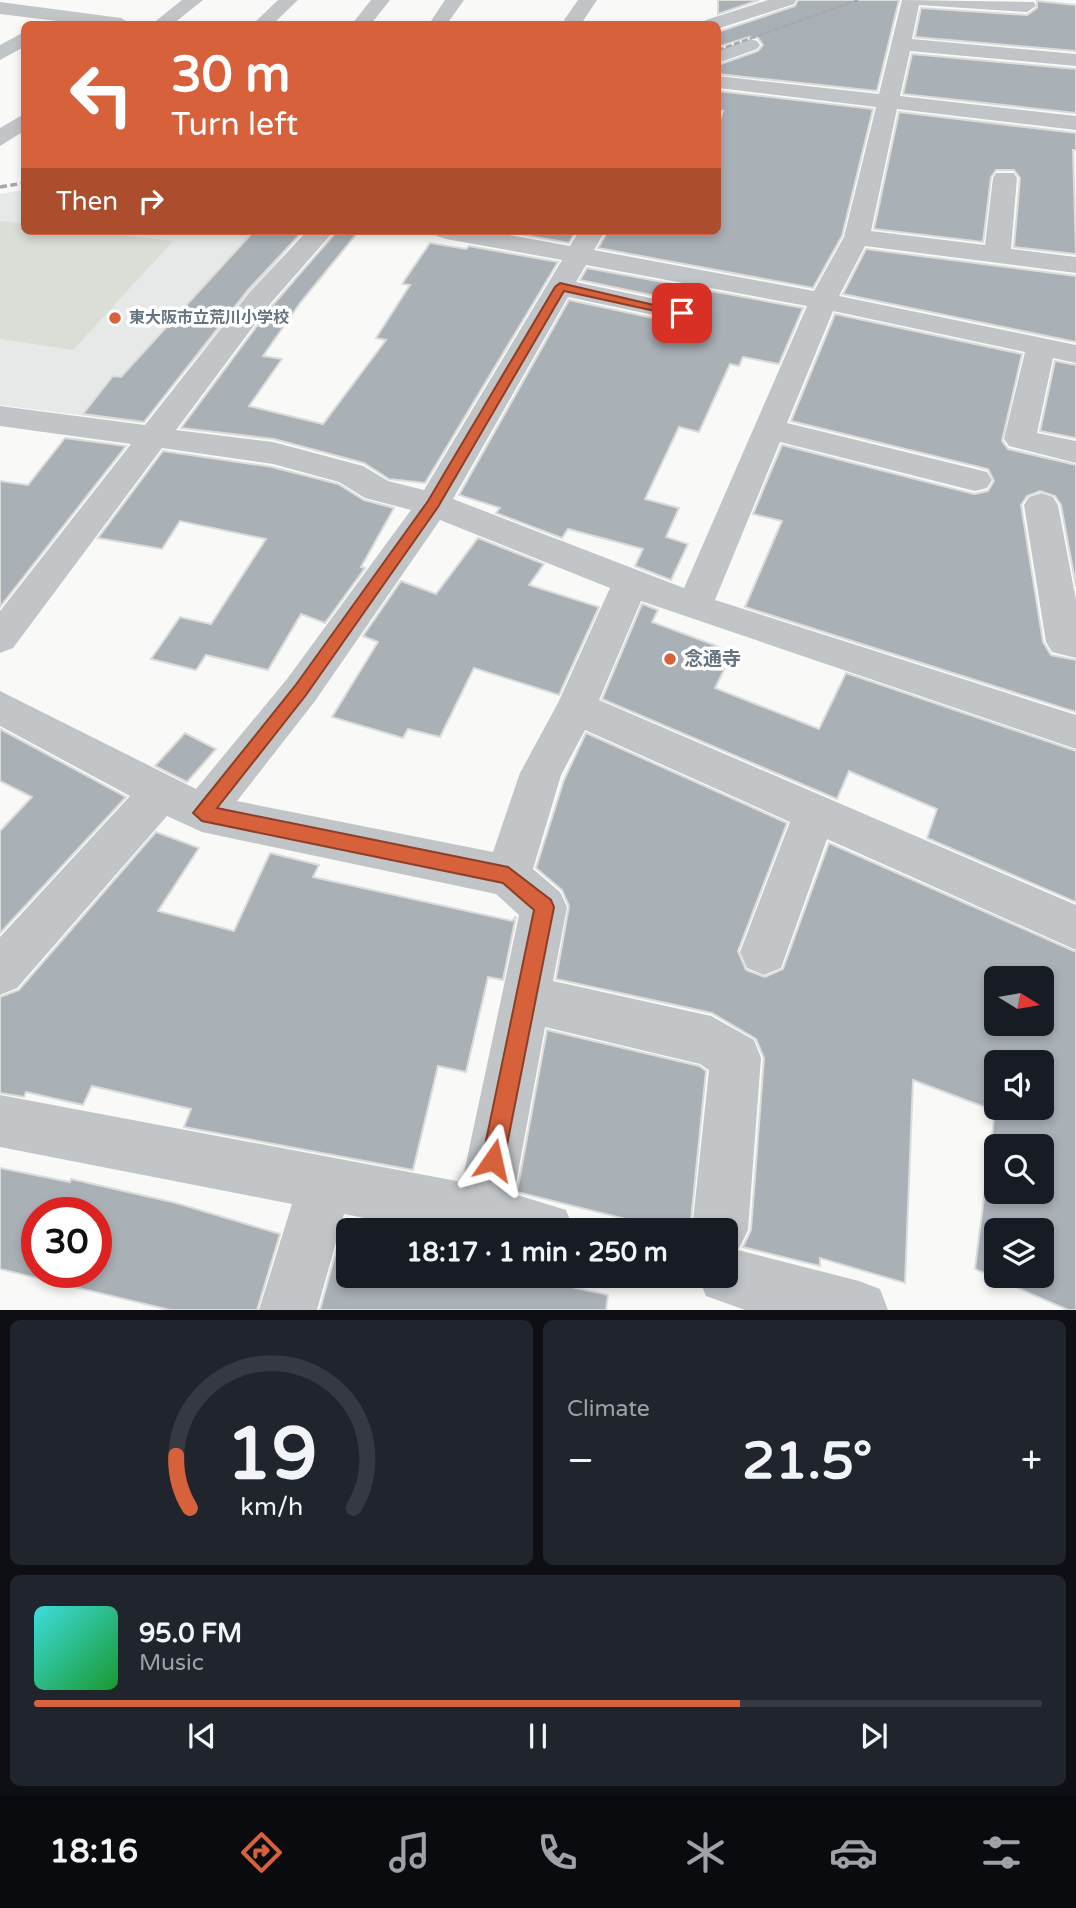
<!DOCTYPE html>
<html lang="en">
<head>
<meta charset="utf-8">
<style>
  :root { --surface:#171b24; --page:#20242c; --text:#f1f3f6; --muted:#9ea1a6; --line:#363941; --accent:#d7613a }
  body { margin:0; font-family:"Varela Round","Noto Sans JP",sans-serif; background:var(--page); color:var(--text); height:100vh; display:flex; flex-direction:column; font-size:26px; white-space:nowrap }
  * { box-sizing:border-box; margin:0 }
  p { font-size:23px; color:var(--muted) }
  .icon { flex:none; width:38px; height:38px; fill:none; stroke:currentColor; stroke-width:2; stroke-linecap:round; stroke-linejoin:round }
  .map { position:relative; height:1310px; overflow:hidden }
  .drawer { display:flex; flex-direction:column; gap:10px; padding:10px; background:#0d0f14; flex:1 }
  .drawer>* { flex:none }
  .banner { position:absolute; left:21px; top:21px; width:700px; height:214px; border-radius:10px; box-shadow:0 4px 10px #0003; background:#d7613a; color:#fff; overflow:hidden }
  .needle { width:46px; rotate:101deg }
  .tools { position:absolute; left:984px; top:966px; display:grid; gap:14px }
  .tools a { display:grid; place-items:center; width:70px; height:70px; border-radius:10px; background:var(--surface); box-shadow:0 4px 10px #0003; font-size:35px }
  .speed { position:absolute; left:21px; top:1197px; display:flex; gap:14px; font-size:35px; font-weight:700; text-align:center }
  .speed>* { display:grid; place-content:center; width:91px; height:91px; border-radius:50%; background:var(--surface); box-shadow:0 4px 10px #0003; line-height:1 }
  .speed .limit { border:10px solid #d22; background:#fff; color:#111 }
  .pin { position:absolute; display:grid; place-items:center; width:60px; height:60px; color:#fff; margin:-30px; border-radius:14px; box-shadow:0 4px 10px #0006 }
  .me { position:absolute; width:77px; margin:-38px; rotate:11deg; stroke-linejoin:round; filter:drop-shadow(0 0 5px #0008) }
  .turn { display:flex; align-items:center; gap:24px; height:147px; padding:0 35px; font-size:32px }
  .turn .icon { width:91px; height:91px; stroke-width:2.5 }
  .turn b { display:block; font-size:49px; line-height:60px }
  .then { display:flex; align-items:center; height:66px; padding:0 35px; background:#0003; gap:14px; font-size:26px }
  .big { font-size:52px; font-weight:700; line-height:1.1 }
  .drawer .card { flex:1; display:flex; flex-direction:column; justify-content:center; gap:10px; min-width:0; padding:0 24px; border-radius:10px; background:var(--page) }
  .drawer .dial { align-items:center; gap:0 }
  .dial svg { height:182px; overflow:visible; fill:none; stroke:var(--line); stroke-width:7; stroke-linecap:round; text-anchor:middle }
  .dial text { fill:var(--text); stroke:none }
  .song { display:flex; align-items:center; gap:21px }
  .cover { width:84px; height:84px; border-radius:10px; background:linear-gradient(135deg,hsl(180 70% 55%),hsl(130 70% 35%)) }
  .played { height:7px; border-radius:4px; background:linear-gradient(90deg,var(--accent) 70%,var(--line) 70%) }
  .keys { display:flex; justify-content:space-around; direction:ltr }
  .heat { display:flex; justify-content:space-between; align-items:center; font-size:38px; direction:ltr }
  .drawer .tiles { flex:1; display:grid; gap:10px; grid-template-columns:1fr 1fr }
  .card:last-child { grid-column:span 2 }
  .trip { position:absolute; left:336px; top:1218px; width:402px; height:70px; border-radius:10px; background:var(--surface); box-shadow:0 4px 10px #0003; font-weight:700; line-height:70px; text-align:center }
  .tabs { display:flex; height:112px; justify-content:space-around; align-items:center; background:#090b0e; color:var(--muted) }
  .tabs .icon { width:49px; height:49px }
  .tabs .selected { color:var(--accent) }
  .tabs b { font-size:32px; color:var(--text) }
  .map>svg:first-child { display:block }
  .built { fill:#e7e8e8 }
  .green { fill:#d9ded7 }
  .building { fill:#a9b0b6; stroke:#dbdbda; stroke-width:2; fill-rule:evenodd }
  .lines { fill:none; stroke-linecap:round; stroke-linejoin:round }
  .minor { fill:#c1c5c8; fill-rule:evenodd }
  .rail-far1 { stroke:#a3a9ae; stroke-width:2.5; stroke-dasharray:6 2.5; stroke-linecap:butt }
  .rail { stroke:#a3a9ae; stroke-width:3.5; stroke-dasharray:7 3.5; stroke-linecap:butt }
  .route { fill:#d7613a; stroke:#8c3f26; stroke-width:2 }
  .poi-dot { fill:#d7613a; stroke:#fff; stroke-width:2.5 }
  .labels { text-anchor:middle; dominant-baseline:central; stroke-width:7; stroke-linejoin:round; paint-order:stroke }
  .far-poi-label { font-size:16px; font-weight:bold; fill:#667480; stroke:#fff; text-anchor:start }
  .poi-label { font-size:19px; font-weight:bold; fill:#667480; stroke:#fff; text-anchor:start }
</style>
</head>
<body>
<div class="map">
<svg width="1076" height="1310" viewBox="0 0 1076 1310">
  <rect width="100%" height="100%" fill="#f9f9f8"/>
  <path class="built" d="M24 190V231H303L142 423 0 405V194Z"/>
  <path class="green" d="M0 221 24 224V231H86L173 241 73 350 0 339Z"/>
  <g class="building">
    <path d="M718 0H759L718 14Z"/>
    <path d="M798 0H899L877 91 718 74V65L758 51 763 45 758 38 749 37 718 47V29L721 31 795 6Z"/>
    <path d="M1037 1 1076 5V51L915 37 921 8 1027 15 1037 8Z"/>
    <path d="M912 54 1076 69V113L903 94Z"/>
    <path d="M718 91 873 109 842 236 813 288 598 248 608 231H718V125L723 111 718 110Z"/>
    <path d="M899 112 1076 133V150H1073L1076 254 1014 247 1020 178 1014 170H996L991 177 983 242 874 229Z"/>
    <path d="M254 231H303L248 290 144 422 83 414 113 376 121 377Z"/>
    <path d="M337 231H359L300 303 263 356 282 359 249 406 323 424 386 340 376 338 410 285 402 284 430 243 466 249 469 246 558 262 425 483 389 479 364 463 274 439 181 428 272 306Z"/>
    <path d="M503 231H576L569 243Z"/>
    <path d="M866 249 1076 276V342L843 294Z"/>
    <path d="M587 268 803 308 779 364 743 357 739 366 730 364 699 432 679 427 645 499 679 508 666 537 688 544 671 580 635 566 643 549 568 529 562 538 496 513 500 508 459 495 569 300 681 324 693 322 698 314 693 304 580 280Z"/>
    <path d="M835 314 1022 354 1002 441 1008 449 1076 465V586L1061 505 1055 496 1040 491 1027 496 1021 505 1043 642 1051 655 1076 660V712L745 607 782 521 753 514 782 445 974 494 988 491 994 481 988 469 791 421Z"/>
    <path d="M1055 361 1076 365V438L1040 431Z"/>
    <path d="M65 438 126 446 0 607V481L28 485Z"/>
    <path d="M163 451 272 467 338 484 364 500 394 508 361 567 365 568 325 623 301 614 268 670 206 655 196 670 151 659 180 617 211 624 266 539 180 521 162 549 98 538Z"/>
    <path d="M478 538 544 564 529 585 599 607 559 695 474 668 440 737 408 729 403 738 332 717 378 642 363 636 401 581 436 594Z"/>
    <path d="M642 604 658 610 652 622 733 652 715 688 819 729 846 673 1076 751V902L927 838 937 809 849 771 837 799 602 699Z"/>
    <path d="M0 729 126 797 0 933V831L32 797 0 781Z"/>
    <path d="M185 733 216 749 187 782 155 766Z"/>
    <path d="M586 733 787 823 738 951 746 970 765 977 783 969 829 843 1076 952V1310H1068L975 1269 995 1111 913 1080 905 1283 820 1258V1266L743 1247 751 1230 764 1058 756 1039 712 1013 556 979 569 906 562 890 536 868 564 780ZM996 978H1041V1024H996ZM996 1062H1041V1108H996ZM996 1146H1041V1192H996ZM996 1230H1041V1276H996Z"/>
    <path d="M156 832 199 848 158 911 234 931 270 853 319 865 313 877 512 921 516 916 503 980 488 977 466 1072 438 1066 413 1170 184 1127 191 1109 92 1086 83 1105 26 1092 24 1097 0 1093V997L19 990Z"/>
    <path d="M547 1030 699 1066 706 1071 690 1230H670L517 1192Z"/>
    <path d="M0 1168 70 1182 71 1179 176 1203 280 1234 257 1310H170L0 1269ZM37 1213H96V1272H37Z"/>
    <path d="M337 1248 348 1251V1276H522L608 1295 606 1310H320Z"/>
  </g>
  <g class="lines">
    <g class="minor">
      <path d="M182 0H203L173 24H152Z"/>
      <path d="M278 0H298L273 24H253Z"/>
      <path d="M371 0H390L371 24H352Z"/>
      <path d="M445 0H464L447 24H429Z"/>
      <path d="M578 0H597L581 24H567L564 20Z"/>
      <path d="M768 0H796L794 4 720 28 718 24H703L706 20Z"/>
      <path d="M902 0 1034 2 1036 6 1027 12 919 5 912 39 1076 54V66L910 51 900 96 1076 116V130L897 109 871 231 985 245 993 178 996 173H1014L1017 178 1011 249 1076 257V273L865 246 839 296 1076 345V363L1053 358 1037 433 1076 441V463L1009 446 1004 439 1025 352 833 311 787 423 975 469 987 472 992 480 987 488 975 491 780 442 715 600 1076 715V749L641 601 599 700 1076 905V950L827 839 781 968 764 975 747 968 740 952 790 822 585 730 561 775 533 869 560 892 567 907 553 981 711 1016 754 1040 761 1058 748 1230 738 1250 859 1281 880 1289 888 1310H745L706 1296 698 1276H726V1230H692L709 1070 700 1064 545 1027 514 1194 566 1210 574 1230H425L344 1214 317 1310H259L292 1204 0 1147V1095L462 1182 519 915 496 894 202 832 167 816 17 988 0 995V937L130 796 0 726V691L196 789 287 679 411 510 365 498 339 482 273 464 162 448 13 648 0 653V611L131 444 0 426V406L145 425 250 292 307 231H334L270 304 176 430 273 442 363 466 388 481 424 490 562 260 446 239 437 236 433 231H488L570 246 579 231H605L594 250 814 291 844 237 876 107 718 88V76L879 94ZM586 265 807 306 684 588 453 499 568 297 682 321 692 319 696 313 692 307 576 282ZM440 520 610 588 558 703 520 773 493 852 237 801 315 701Z"/>
      <path d="M0 2 121 18 131 24H81L0 14Z"/>
      <path d="M24 32V47L0 60V45Z"/>
      <path d="M750 39 757 41 760 45 757 49 718 63V50Z"/>
      <path d="M24 114V131L0 146V128Z"/>
      <path d="M1041 493 1053 497 1058 505 1076 600V658L1052 652 1046 642 1024 505 1029 497Z"/>
    </g>
    <path class="rail-far1" d="M718 50 858 0"/>
    <path class="rail" d="M0 187 24 183"/>
  </g>
  <path class="route" d="M560 283 688 313 682 317 564 291 438 507 306 695 217 808 508 867 551 900 554 907 504 1160 501 1168 493 1172 485 1168 482 1160 534 910 503 883 202 821 193 813 295 686 428 501 555 287Z"/>
  <g class="poi-dot">
    <circle cx="115" cy="318" r="7"/>
    <circle cx="670" cy="659" r="7"/>
  </g>
  <g class="labels">
    <g class="far-poi-label">
      <text x="129" y="318">東大阪市立荒川小学校</text>
    </g>
    <g class="poi-label">
      <text x="684" y="659">念通寺</text>
    </g>
  </g>
</svg>
<div class="tools">
<a><svg class="needle" viewBox="-14 -14 28 28"><path d="M0-13l5 13h-10z" fill="#e53935"/><path d="M0 13l5-13h-10z" fill="#9ea1a6"/></svg></a>
<a><svg class="icon" aria-label="sound" viewBox="0 0 24 24"><path d="M4 9h4l5-4v14l-5-4H4zM17 9q2 3 0 6"/></svg></a>
<a><svg class="icon" aria-label="search" viewBox="0 0 24 24"><circle cx="10" cy="10" r="6"/><path d="M15 15l6 6"/></svg></a>
<a><svg class="icon" aria-label="layers" viewBox="0 0 24 24"><path d="M12 4l9 5-9 5-9-5zM3 14l9 5 9-5"/></svg></a>
</div>
<div class="speed"><div class="limit">30</div></div>
<div class="pin" style="left:682px;top:313px;background:#d93025"><svg class="icon" aria-label="arrive" viewBox="0 0 24 24"><path d="M6 21V4h12l-3 4 3 4H6"/></svg></div>
<svg class="me" style="left:493px;top:1160px" viewBox="-20 -20 40 40"><path d="M0-17L14 15 0 8-14 15z" fill="#d7613a" stroke="#fff" stroke-width="4"/></svg>
<div class="trip">18:17 · 1 min · 250 m</div>
<div class="banner">
<div class="turn"><svg class="icon" aria-label="left" viewBox="0 0 24 24"><path d="M17 20v-9H6M10 6l-5 5 5 5"/></svg><div><b>30 m</b>Turn left</div></div>
<div class="then">Then<svg class="icon" aria-label="right" viewBox="0 0 24 24"><path d="M7 20v-9h11M14 6l5 5-5 5"/></svg></div>
</div>
</div>
<section class="drawer">
<div class="tiles">
<div class="card dial"><svg viewBox="0 0 100 80">
<path d="M14 69A42 42 0 1 1 86 69"/>
<path d="M14 69A42 42 0 0 1 8 46" stroke="#d7613a"/>
<text x="50" y="56" font-size="32" font-weight="700">19</text>
<text x="50" y="72" font-size="11">km/h</text>
</svg></div>
<div class="card"><p>Climate</p>
<div class="heat"><a>−</a><b class="big">21.5°</b><a>+</a></div>
</div>
<div class="card">
<div class="song"><i class="cover"></i><div><b>95.0 FM</b><p>Music</p></div></div>
<div class="played"></div>
<div class="keys"><svg class="icon" aria-label="previous" viewBox="0 0 24 24"><path d="M18 5L8 12l10 7zM5 5v14"/></svg><svg class="icon" aria-label="pause" viewBox="0 0 24 24"><path d="M8 5v14M16 5v14"/></svg><svg class="icon" aria-label="next" viewBox="0 0 24 24"><path d="M6 5l10 7-10 7zM19 5v14"/></svg></div>
</div>
</div>
</section>
<nav class="tabs">
<b>18:16</b>
<svg class="icon selected" aria-label="directions" viewBox="0 0 24 24"><path d="M12 3l9 9-9 9-9-9zM9 14v-3h6M13 9l2 2-2 2"/></svg>
<svg class="icon" aria-label="music" viewBox="0 0 24 24"><path d="M9 18V5l10-2v13"/><circle cx="6" cy="18" r="3"/><circle cx="16" cy="16" r="3"/></svg>
<svg class="icon" aria-label="phone" viewBox="0 0 24 24"><path d="M5 4h4l2 5-3 2q2 4 5 5l2-3 5 2v4C11 20 4 13 5 4z"/></svg>
<svg class="icon" aria-label="climate" viewBox="0 0 24 24"><path d="M12 3v18M4 7l16 10M4 17L20 7"/></svg>
<svg class="icon" aria-label="car" viewBox="0 0 24 24"><path d="M5 17H2v-5l4-1 3-4h7l3 4 3 1v5h-3M9 17h6M6 11h13"/><circle cx="7" cy="17" r="2"/><circle cx="17" cy="17" r="2"/></svg>
<svg class="icon" aria-label="filters" viewBox="0 0 24 24"><path d="M4 7h16M4 17h16"/><circle cx="9" cy="7" r="2"/><circle cx="15" cy="17" r="2"/></svg>
</nav>
</body>
</html>
